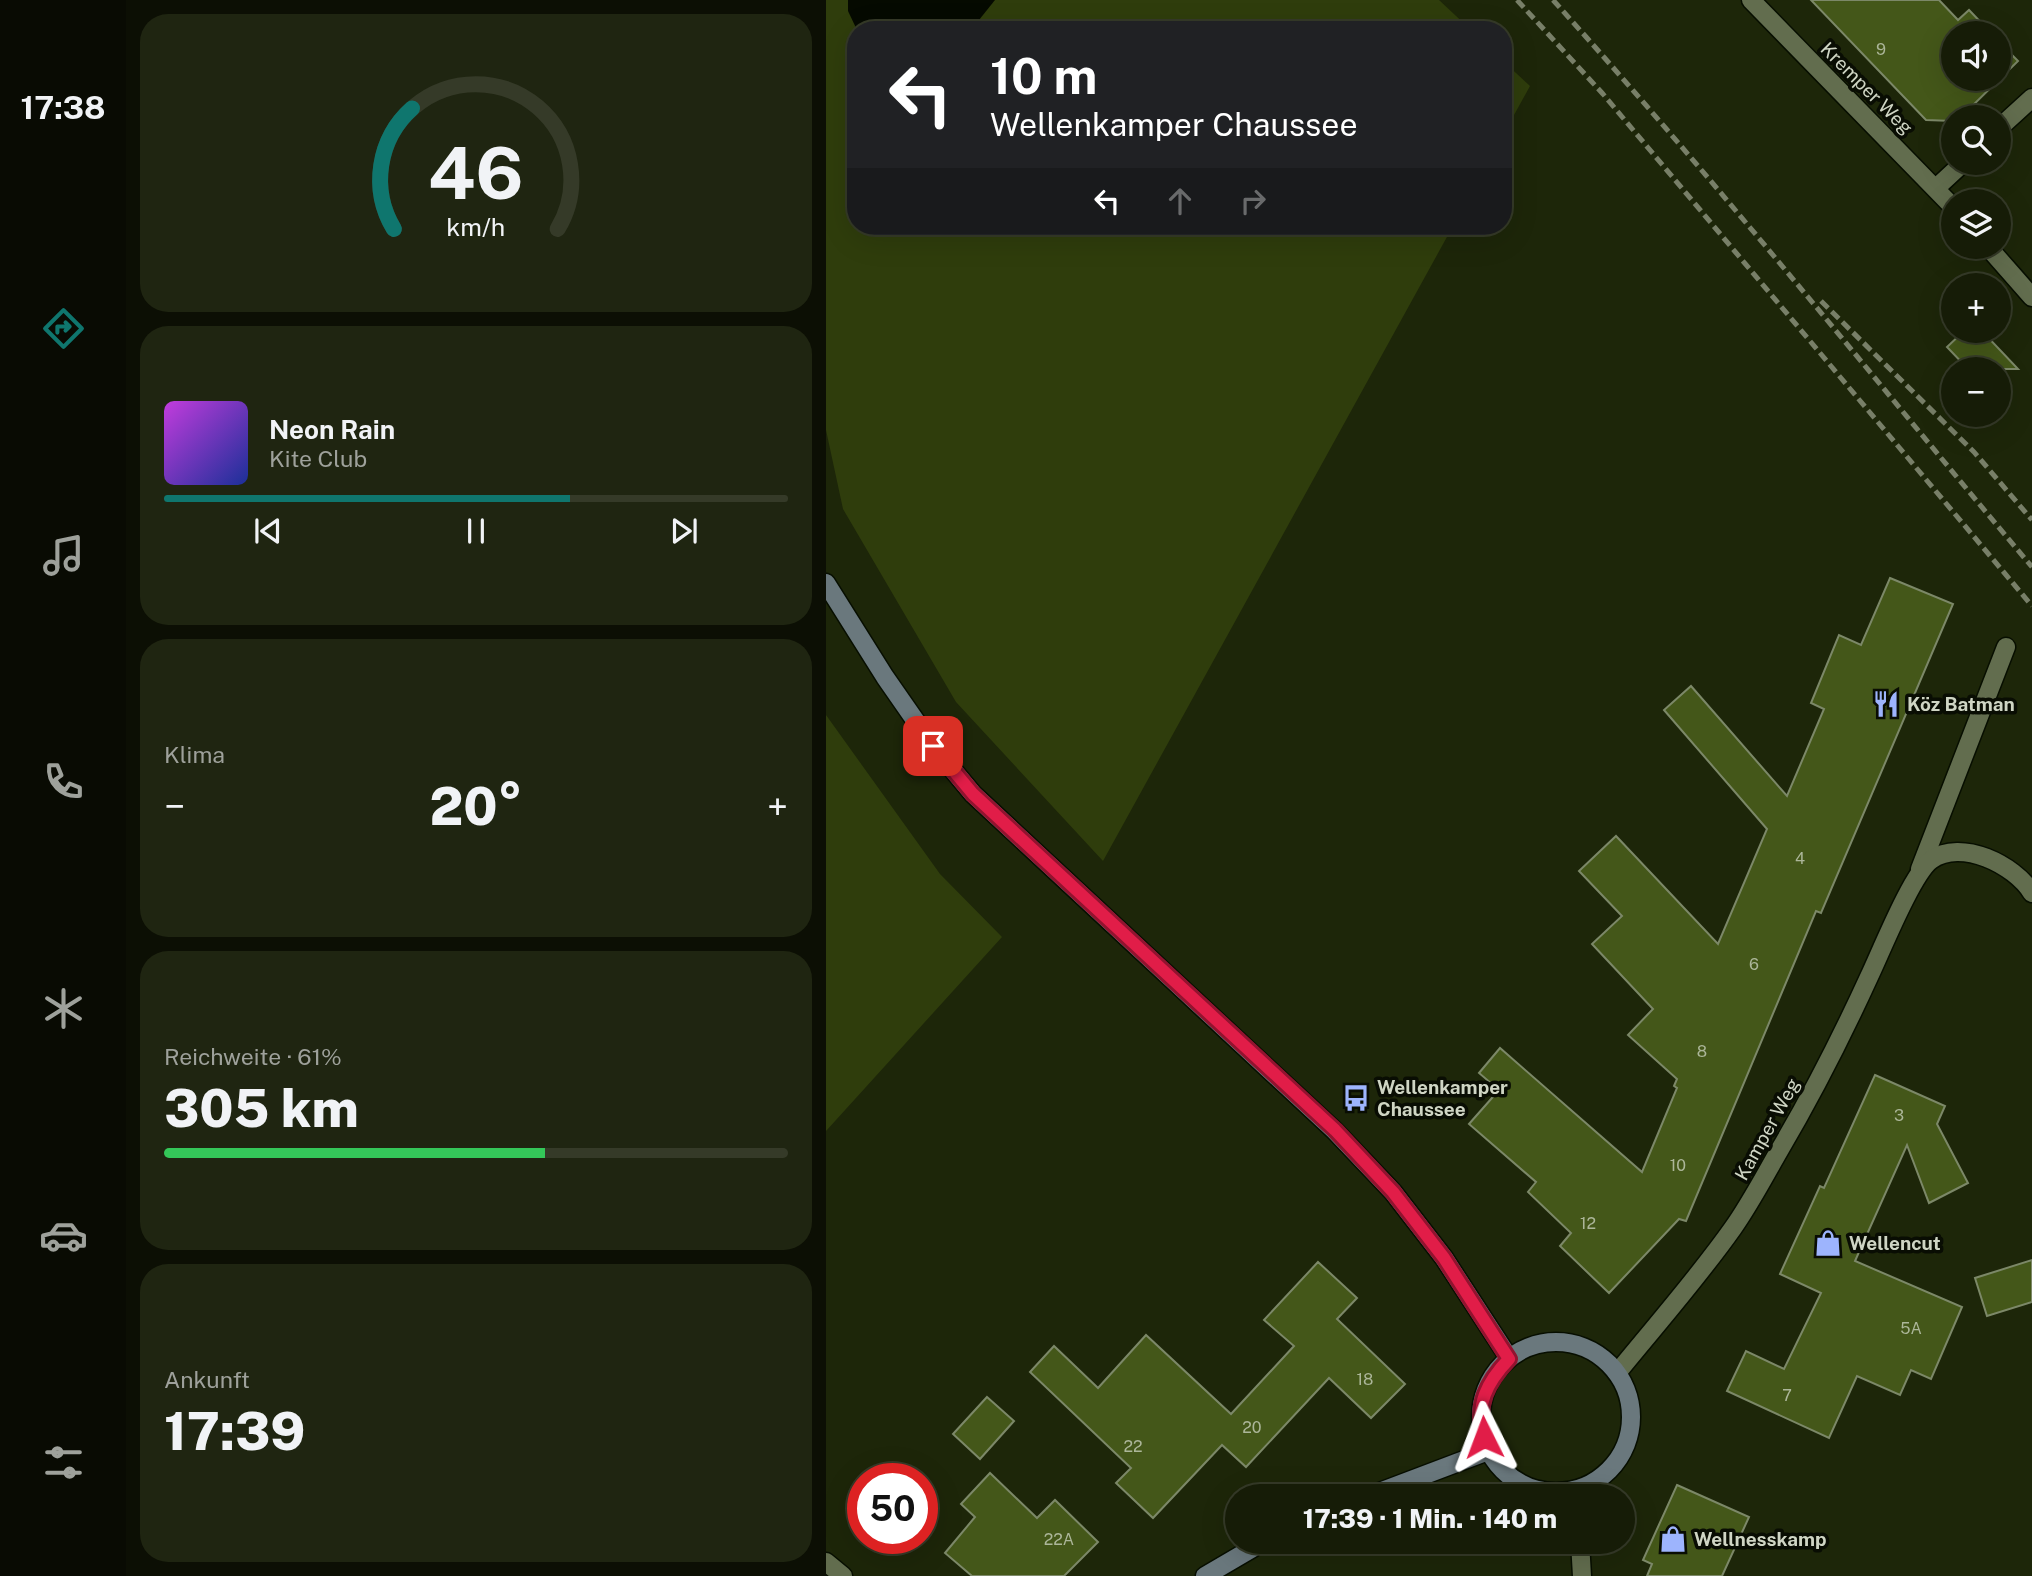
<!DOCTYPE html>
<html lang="de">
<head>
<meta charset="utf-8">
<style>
  :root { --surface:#161c07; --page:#1f2511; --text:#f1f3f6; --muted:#9ea19b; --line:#353a28; --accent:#0f766e }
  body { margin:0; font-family:"Public Sans",sans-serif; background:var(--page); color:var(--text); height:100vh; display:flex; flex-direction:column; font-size:26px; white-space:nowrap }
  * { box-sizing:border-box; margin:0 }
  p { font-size:23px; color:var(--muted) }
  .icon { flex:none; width:38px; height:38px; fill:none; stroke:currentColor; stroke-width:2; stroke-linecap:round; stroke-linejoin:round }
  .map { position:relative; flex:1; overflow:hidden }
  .drawer { display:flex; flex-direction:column; gap:14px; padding:14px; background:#0c0f04; width:700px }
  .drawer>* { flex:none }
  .banner { position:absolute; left:21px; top:21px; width:665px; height:214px; border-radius:28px; box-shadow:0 7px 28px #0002,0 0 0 2px var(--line); background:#202124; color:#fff; overflow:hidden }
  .controls { position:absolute; left:1115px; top:21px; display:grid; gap:14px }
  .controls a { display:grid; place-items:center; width:70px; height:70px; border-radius:50%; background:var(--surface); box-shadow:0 7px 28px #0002,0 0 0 2px var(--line); font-size:35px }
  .speed { position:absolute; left:21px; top:1463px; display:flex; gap:14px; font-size:35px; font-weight:700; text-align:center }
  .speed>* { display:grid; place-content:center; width:91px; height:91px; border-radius:50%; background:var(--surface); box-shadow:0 7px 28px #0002,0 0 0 2px var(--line); line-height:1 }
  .speed .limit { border:10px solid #d22; background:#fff; color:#111 }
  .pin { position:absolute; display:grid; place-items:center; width:60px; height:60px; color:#fff; margin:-30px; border-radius:14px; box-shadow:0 4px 10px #0006 }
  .me { position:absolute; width:77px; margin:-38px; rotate:357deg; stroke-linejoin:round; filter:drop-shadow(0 0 5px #0008) }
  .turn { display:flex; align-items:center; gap:24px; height:147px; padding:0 28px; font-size:32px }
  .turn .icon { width:91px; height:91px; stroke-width:2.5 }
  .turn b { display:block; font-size:49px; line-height:60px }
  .lanes { display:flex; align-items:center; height:66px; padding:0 28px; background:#0003; justify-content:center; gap:35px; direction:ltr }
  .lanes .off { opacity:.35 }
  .big { font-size:52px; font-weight:800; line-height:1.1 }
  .drawer .card { flex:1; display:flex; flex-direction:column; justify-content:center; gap:10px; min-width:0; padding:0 24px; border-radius:28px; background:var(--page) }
  .drawer .dial { align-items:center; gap:0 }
  .dial svg { height:182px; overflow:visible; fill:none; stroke:var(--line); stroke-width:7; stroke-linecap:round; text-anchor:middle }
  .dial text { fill:var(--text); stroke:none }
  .song { display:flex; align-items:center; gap:21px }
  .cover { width:84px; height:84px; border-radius:10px; background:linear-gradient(135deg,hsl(290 70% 55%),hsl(230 70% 35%)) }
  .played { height:7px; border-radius:4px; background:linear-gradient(90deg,var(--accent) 65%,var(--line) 65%) }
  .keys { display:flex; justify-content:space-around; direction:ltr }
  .heat { display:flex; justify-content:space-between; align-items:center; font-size:38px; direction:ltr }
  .charge { height:10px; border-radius:5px; background:linear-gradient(90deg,#34c759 61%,var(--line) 0) }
  .trip { position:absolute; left:399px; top:1484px; width:410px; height:70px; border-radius:35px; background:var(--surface); box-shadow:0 7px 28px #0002,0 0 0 2px var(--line); font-weight:800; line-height:70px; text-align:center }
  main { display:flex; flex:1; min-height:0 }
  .menu { display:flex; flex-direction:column; width:126px; justify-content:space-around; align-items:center; background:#090b03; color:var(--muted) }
  .menu .icon { width:49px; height:49px }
  .menu .selected { color:var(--accent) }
  .menu b { font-size:32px; color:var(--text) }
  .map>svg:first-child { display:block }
  .green { fill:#2f3d0c }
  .water { fill:#050a00 }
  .building { fill:#445719; stroke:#7c8868; stroke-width:2 }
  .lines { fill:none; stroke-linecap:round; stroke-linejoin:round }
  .service-casing { stroke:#070e00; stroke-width:21 }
  .minor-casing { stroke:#070e00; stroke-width:21 }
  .tertiary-casing { stroke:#070e00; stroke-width:21 }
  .secondary-casing { stroke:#070e00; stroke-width:21 }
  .service { stroke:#626d4e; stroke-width:18 }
  .minor { stroke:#626d4e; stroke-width:18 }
  .tertiary { stroke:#626d4e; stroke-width:18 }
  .secondary { stroke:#6a787d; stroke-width:18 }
  .rail { stroke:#787f68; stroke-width:5; stroke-dasharray:10 5; stroke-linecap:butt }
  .route-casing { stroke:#92132f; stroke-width:18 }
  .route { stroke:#e11d48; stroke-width:12 }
  .labels { text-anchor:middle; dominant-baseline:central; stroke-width:7; stroke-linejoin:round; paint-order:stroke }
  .number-label { font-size:16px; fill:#acb699 }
  .street-label { font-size:19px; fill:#cfd5c4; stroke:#090d03 }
  .poi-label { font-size:19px; font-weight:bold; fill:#cfd5c4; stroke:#090d03; text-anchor:start }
</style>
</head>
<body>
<main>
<nav class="menu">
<b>17:38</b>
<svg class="icon selected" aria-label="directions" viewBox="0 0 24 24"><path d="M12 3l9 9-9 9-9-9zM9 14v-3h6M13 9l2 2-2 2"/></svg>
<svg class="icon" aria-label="music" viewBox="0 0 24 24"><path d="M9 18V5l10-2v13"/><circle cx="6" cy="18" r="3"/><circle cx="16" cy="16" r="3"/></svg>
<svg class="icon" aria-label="phone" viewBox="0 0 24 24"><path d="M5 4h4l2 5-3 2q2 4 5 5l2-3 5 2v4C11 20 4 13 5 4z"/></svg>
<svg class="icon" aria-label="climate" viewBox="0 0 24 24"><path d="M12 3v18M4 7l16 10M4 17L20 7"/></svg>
<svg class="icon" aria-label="car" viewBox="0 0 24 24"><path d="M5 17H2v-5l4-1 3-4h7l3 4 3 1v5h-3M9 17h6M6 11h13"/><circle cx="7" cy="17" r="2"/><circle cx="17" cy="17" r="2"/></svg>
<svg class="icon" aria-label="filters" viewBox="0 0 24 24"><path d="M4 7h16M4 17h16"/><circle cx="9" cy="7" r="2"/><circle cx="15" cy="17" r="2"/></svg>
</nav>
<section class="drawer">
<div class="card dial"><svg viewBox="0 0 100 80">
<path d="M14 69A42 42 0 1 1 86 69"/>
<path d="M14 69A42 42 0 0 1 22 16" stroke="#0f766e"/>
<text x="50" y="56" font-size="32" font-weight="700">46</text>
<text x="50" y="72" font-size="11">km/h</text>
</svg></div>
<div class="card">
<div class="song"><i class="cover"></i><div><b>Neon Rain</b><p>Kite Club</p></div></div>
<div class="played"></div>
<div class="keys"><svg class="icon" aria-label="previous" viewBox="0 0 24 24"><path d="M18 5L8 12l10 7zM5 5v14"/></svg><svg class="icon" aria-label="pause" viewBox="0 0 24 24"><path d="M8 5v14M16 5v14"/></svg><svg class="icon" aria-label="next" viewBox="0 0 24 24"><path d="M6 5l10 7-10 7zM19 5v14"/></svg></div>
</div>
<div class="card"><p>Klima</p>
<div class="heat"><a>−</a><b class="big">20°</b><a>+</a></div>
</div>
<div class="card"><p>Reichweite · 61%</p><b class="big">305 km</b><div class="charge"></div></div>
<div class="card"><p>Ankunft</p><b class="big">17:39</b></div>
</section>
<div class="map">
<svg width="1206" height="1576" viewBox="0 0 1206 1576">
  <rect width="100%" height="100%" fill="#1d2609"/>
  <g class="green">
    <path d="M0 0H613L645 30H30V226H627L277 861 130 702 17 509 0 430Z"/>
    <path d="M677 61 704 86 677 135Z"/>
    <path d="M0 715 114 874 176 937 0 1131Z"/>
  </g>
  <path class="water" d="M22 0H169L145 30H31L22 11Z"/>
  <g class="building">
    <path d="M985 0H1113L1132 20 1143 10 1165 33H1127V79H1172V41L1192 61 1135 117H1127V121L1100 120Z"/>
    <path d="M1138 331H1156L1192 369H1142L1121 347Z"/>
    <path d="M1064 578 1127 604 995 913 990 911 860 1221 853 1219 783 1293 734 1246 745 1233 702 1192 710 1182 643 1124 673 1090 653 1073 674 1048 816 1172 851 1088 848 1086 851 1079 802 1035 827 1009 766 944 796 916 753 871 790 836 892 944 941 829 838 710 865 686 961 796 998 709 985 703 1013 635 1035 645Z"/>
    <path d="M1049 1075 1119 1106 1111 1124 1142 1183 1103 1203 1081 1145 1029 1261 1136 1307 1105 1379 1085 1370 1074 1395 1031 1376 1003 1438 901 1391 920 1351 958 1369 995 1293 954 1274 994 1186 998 1188Z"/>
    <path d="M1206 1260V1302L1161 1316 1149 1278Z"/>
    <path d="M492 1262 531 1298 511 1319 579 1384 545 1418 503 1378 420 1467 396 1445 327 1518 290 1483 305 1468 204 1372 228 1346 272 1388 320 1335 405 1414 468 1346 438 1320Z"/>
    <path d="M161 1397 188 1421 154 1459 127 1434Z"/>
    <path d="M164 1473 211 1518 229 1500 272 1542 238 1576H146L119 1553 149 1517 135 1504Z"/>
    <path d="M851 1485 923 1517 896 1576H821L826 1564 817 1560Z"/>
  </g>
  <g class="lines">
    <defs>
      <path id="service" d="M0 1562 17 1576"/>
      <g id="minor">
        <path d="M1172 129 1206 98"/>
        <path d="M1110 188 1137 163"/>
        <path d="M1094 869 1180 647"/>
        <path d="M791 1373C830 1325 871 1279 907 1228 924 1204 938 1177 953 1151 986 1095 1016 1036 1043 977 1055 952 1086 874 1105 860 1135 838 1189 865 1206 893"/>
        <path d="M749 1490 750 1496"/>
        <path d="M754 1542 756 1576"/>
      </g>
      <g id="tertiary">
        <path d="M925 0 1127 207"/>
        <path d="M1162 247 1206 297"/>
      </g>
      <g id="secondary">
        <path d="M0 583 59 677 107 746 147 794 509 1131 567 1192 618 1258 683 1358"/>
        <circle cx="730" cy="1417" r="75"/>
        <path d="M543 1496 662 1451"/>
        <path d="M379 1576 437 1542"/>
      </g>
    </defs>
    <use href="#service" class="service-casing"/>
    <use href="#minor" class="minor-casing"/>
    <use href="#tertiary" class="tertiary-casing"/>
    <use href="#secondary" class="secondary-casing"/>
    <use href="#service" class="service"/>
    <use href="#minor" class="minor"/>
    <use href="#tertiary" class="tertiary"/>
    <use href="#secondary" class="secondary"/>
    <g class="rail">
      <path d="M691 0 777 94 1206 606"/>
      <path d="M727 0C893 184 1047 378 1206 567"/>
      <path d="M995 301 1148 452 1206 520"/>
    </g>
  </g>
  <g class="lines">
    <defs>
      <path id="route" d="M107 746 147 794 509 1130 567 1192 618 1258 683 1359C661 1382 649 1405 658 1437"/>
    </defs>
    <use href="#route" class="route-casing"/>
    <use href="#route" class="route"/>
  </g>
  <defs>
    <symbol id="restaurant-bare" viewBox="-9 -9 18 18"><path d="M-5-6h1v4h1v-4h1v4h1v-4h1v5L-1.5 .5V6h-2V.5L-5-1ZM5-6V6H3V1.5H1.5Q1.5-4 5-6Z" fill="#9db4fd" stroke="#090d03" stroke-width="2.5" paint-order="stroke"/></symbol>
    <symbol id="bus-bare" viewBox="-9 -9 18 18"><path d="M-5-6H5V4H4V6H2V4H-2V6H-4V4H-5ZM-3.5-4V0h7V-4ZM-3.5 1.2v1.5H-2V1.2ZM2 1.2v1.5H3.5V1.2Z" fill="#9db4fd" stroke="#090d03" stroke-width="2.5" paint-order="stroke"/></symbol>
    <symbol id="shop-bare" viewBox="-9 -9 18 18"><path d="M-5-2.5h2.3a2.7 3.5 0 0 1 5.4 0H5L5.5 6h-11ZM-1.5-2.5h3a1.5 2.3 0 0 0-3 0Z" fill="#9db4fd" stroke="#090d03" stroke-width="2.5" paint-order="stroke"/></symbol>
  </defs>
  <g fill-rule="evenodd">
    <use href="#restaurant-bare" x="1041" y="685" width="38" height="38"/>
    <use href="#bus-bare" x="511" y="1079" width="38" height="38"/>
    <use href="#shop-bare" x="983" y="1224" width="38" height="38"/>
    <use href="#shop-bare" x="828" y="1520" width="38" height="38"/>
  </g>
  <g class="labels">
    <g class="number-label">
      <text x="1055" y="49">9</text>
      <text x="974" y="858">4</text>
      <text x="928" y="964">6</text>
      <text x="876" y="1051">8</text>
      <text x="1073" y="1115">3</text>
      <text x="852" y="1165">10</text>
      <text x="762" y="1223">12</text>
      <text x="1085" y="1328">5A</text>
      <text x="539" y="1379">18</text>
      <text x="961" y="1395">7</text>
      <text x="426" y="1427">20</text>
      <text x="307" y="1446">22</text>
      <text x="233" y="1539">22A</text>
    </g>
    <g class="street-label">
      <text transform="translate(1041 88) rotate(45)">Kremper Weg</text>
      <text transform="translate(941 1129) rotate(-61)">Kamper Weg</text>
    </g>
    <g class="poi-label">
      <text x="1081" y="704">Köz Batman</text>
      <text x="551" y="1087">Wellenkamper<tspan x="551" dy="22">Chaussee</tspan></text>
      <text x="1023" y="1243">Wellencut</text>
      <text x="868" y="1539">Wellnesskamp</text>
    </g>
  </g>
</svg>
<div class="controls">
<a><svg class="icon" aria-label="sound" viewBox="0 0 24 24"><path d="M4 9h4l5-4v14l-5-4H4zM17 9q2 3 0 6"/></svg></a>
<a><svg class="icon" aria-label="search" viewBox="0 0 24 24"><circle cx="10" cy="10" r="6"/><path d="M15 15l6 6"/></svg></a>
<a><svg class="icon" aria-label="layers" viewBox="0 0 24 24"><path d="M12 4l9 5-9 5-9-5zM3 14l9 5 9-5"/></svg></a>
<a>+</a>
<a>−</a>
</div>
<div class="speed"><div class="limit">50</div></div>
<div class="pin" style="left:107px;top:746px;background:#d93025"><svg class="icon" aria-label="arrive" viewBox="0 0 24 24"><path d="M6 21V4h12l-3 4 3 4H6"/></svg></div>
<svg class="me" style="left:658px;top:1437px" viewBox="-20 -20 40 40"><path d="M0-17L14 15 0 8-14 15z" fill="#e11d48" stroke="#fff" stroke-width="4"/></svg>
<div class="trip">17:39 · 1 Min. · 140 m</div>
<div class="banner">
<div class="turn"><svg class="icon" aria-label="left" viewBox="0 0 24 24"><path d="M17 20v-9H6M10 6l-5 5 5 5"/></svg><div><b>10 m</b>Wellenkamper Chaussee</div></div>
<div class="lanes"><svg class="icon" aria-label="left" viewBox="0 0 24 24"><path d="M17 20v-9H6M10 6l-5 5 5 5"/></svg><svg class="icon off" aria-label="ahead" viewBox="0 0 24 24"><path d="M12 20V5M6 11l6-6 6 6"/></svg><svg class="icon off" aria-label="right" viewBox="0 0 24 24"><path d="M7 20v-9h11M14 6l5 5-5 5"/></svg></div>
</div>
</div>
</main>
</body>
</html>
